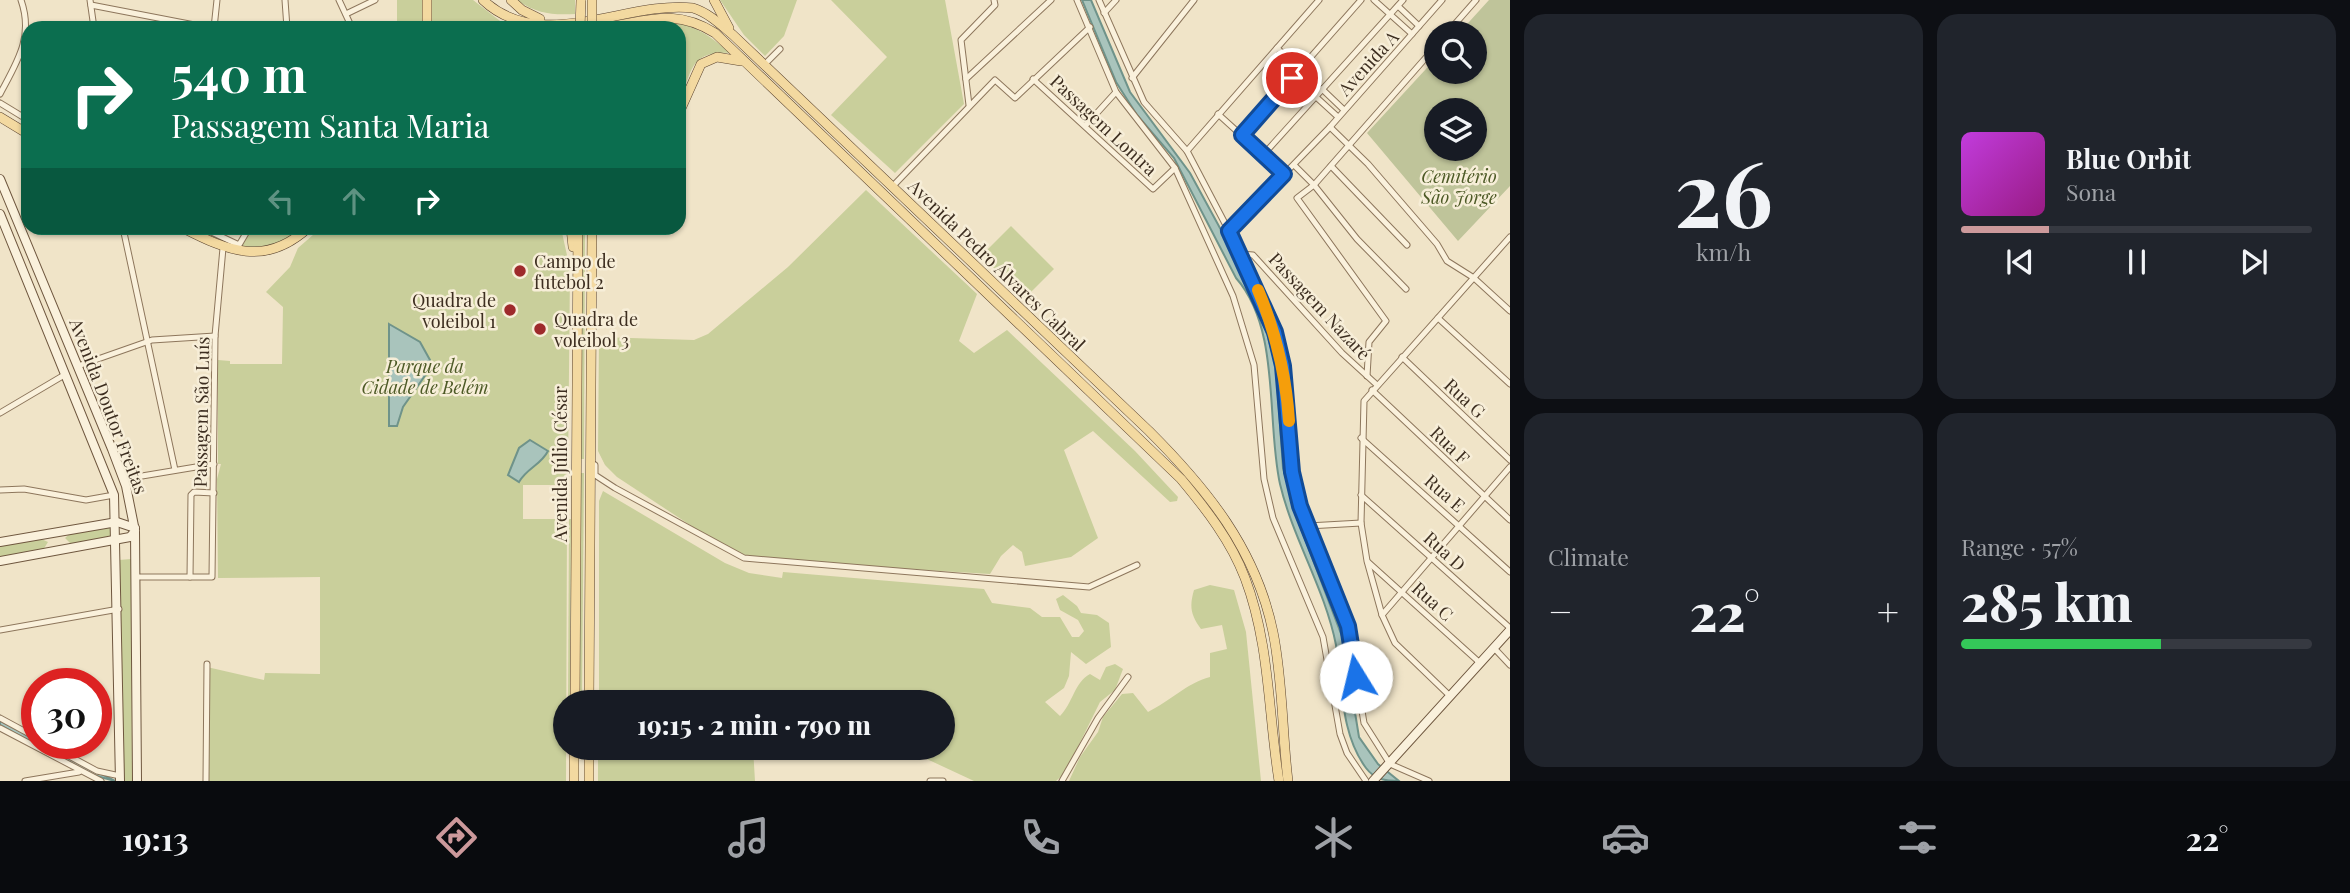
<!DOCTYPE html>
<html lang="en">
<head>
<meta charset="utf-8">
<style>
  :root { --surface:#171b24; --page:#20242c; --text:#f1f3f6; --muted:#9ea1a6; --line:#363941; --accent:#cc999b }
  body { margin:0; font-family:"Playfair Display",serif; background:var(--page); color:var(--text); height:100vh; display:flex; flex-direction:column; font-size:26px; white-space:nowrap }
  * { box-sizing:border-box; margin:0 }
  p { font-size:23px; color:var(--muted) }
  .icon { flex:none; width:38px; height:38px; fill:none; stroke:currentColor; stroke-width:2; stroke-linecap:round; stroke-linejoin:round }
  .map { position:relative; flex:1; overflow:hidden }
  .details { display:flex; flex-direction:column; gap:14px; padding:14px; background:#0d0f14; width:840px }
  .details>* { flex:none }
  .banner { position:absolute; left:21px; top:21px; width:665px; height:214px; border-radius:21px; box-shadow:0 2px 5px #0004; background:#0b6e4f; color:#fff; overflow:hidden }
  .fabs { position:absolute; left:1424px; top:21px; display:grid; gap:14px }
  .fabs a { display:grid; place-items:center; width:63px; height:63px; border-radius:50%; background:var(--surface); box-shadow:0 2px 5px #0004; font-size:35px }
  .speed { position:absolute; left:21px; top:668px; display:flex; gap:14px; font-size:35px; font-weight:700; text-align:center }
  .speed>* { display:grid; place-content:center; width:91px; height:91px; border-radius:50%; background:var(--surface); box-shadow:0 2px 5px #0004; line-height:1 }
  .speed .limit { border:10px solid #d22; background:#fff; color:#111 }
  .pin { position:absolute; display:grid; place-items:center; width:60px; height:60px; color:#fff; margin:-30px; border:4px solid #fff; border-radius:50%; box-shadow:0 2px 7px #0007 }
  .me { position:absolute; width:77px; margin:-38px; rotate:351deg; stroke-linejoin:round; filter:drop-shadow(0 0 5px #0008) }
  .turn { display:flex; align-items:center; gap:24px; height:147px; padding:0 35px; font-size:32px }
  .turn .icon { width:91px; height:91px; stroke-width:2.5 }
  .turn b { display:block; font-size:49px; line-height:60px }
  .lanes { display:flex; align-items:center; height:66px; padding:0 35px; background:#0003; justify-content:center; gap:35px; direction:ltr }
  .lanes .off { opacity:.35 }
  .big { font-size:52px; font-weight:800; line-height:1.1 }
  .details .tile { flex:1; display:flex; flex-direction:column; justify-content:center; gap:10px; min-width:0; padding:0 24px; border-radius:21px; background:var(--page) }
  .details .dial { align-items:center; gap:0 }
  .dial b { font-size:91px; line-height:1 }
  .song { display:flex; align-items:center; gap:21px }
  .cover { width:84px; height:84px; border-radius:10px; background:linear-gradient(135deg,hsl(290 70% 55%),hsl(310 70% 35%)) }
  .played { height:7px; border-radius:4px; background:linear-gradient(90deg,var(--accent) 25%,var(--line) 25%) }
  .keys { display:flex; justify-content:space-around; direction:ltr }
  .heat { display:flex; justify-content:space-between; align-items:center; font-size:38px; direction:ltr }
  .charge { height:10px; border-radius:5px; background:linear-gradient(90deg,#34c759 57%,var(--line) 0) }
  .details .tiles { flex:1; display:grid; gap:14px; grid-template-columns:repeat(2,1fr) }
  .trip { position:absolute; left:553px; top:690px; width:402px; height:70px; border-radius:35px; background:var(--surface); box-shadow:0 2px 5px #0004; font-weight:800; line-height:70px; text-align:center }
  .dock { display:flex; height:112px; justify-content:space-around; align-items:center; background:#090b0e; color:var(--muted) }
  .dock .icon { width:49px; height:49px }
  .dock .on { color:var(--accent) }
  .dock b { font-size:32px; color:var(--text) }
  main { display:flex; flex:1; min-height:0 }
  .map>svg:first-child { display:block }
  .green { fill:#c9cf9b }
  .cemetery { fill:#bfc49a; fill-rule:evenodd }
  .water { fill:#a9c4bc; stroke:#6f938a; stroke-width:2 }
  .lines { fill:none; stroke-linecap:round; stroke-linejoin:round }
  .minor-casing { stroke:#8d765c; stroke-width:7 }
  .secondary-casing { stroke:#6f573f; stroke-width:10 }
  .primary-casing { stroke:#5b4430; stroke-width:10 }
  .minor { stroke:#faf1dc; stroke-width:5 }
  .secondary { stroke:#faf1dc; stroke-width:8 }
  .primary { stroke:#f3d9a0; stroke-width:9 }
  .primary-bridge-casing { stroke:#5b4430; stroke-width:10; stroke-linecap:butt }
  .primary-bridge { stroke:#f3d9a0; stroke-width:9 }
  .route-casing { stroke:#114b97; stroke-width:18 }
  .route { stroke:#1a73e8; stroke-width:12 }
  .slow { stroke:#f59e0b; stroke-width:12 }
  .poi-dot { fill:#9e2a2b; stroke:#f7eed8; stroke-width:2.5 }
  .labels { text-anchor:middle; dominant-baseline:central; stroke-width:5; stroke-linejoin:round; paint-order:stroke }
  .street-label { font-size:18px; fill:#3d2e20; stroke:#f7eed8 }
  .park-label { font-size:18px; font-style:italic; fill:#4d5a26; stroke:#f7eed8 }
  .poi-label { font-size:18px; fill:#3d2e20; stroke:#f7eed8; text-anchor:start }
</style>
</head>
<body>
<main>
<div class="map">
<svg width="1510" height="781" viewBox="0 0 1510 781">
  <rect width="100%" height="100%" fill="#f0e4c8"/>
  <g class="green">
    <path d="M397 0H425L426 28H397Z"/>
    <path d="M431 0H473L504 24 525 28H431Z"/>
    <path d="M517 0H575V14C552 15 537 14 517 0Z"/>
    <path d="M720 0H797L784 36 765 56 744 35Z"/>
    <path d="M831 0H945L964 104 895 173 831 115 887 57Z"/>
    <path d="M646 21C686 21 700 27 730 53 689 51 693 71 679 101L684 64 679 48V28H661Z"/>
    <path d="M866 190 977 294 959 341 974 353 1007 330 1135 451 1178 497 1177 501 1170 502 1093 431 1064 450 1098 538 1071 557 1025 566 1022 552 1013 545 1001 556 990 574 792 562 751 557 725 548 617 477 605 465 598 451 599 337 694 340 708 334 788 267Z"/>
    <path d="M1011 226 1054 269 1025 298 981 256Z"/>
    <path d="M249 228H308L298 237 252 253 239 245Z"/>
    <path d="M321 228H561L570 269 568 472 555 485H523V519H567L566 781H208L207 667 264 680 265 673 320 674V577L218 578 217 479 221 464H218V360L230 361V364H282L283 307 266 292 290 267 298 248Z"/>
    <path d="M582 228H585L584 459H581Z"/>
    <path d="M581 473H584L582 702H579Z"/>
    <path d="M603 491 725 563 749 573 782 578 783 572 984 589 992 603 1030 608 1042 617H1060L1072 637H1079L1084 631 1078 620 1060 610 1056 599 1063 595 1077 606 1081 613 1097 615 1109 623 1111 647 1086 664 1071 652 1069 676 1064 688 1045 702 1060 716C1073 703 1074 683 1090 674L1100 680 1106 667 1115 664 1123 669 1115 690 1100 702 1065 773 1056 781H974L901 747H943V702H599V501Z"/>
    <path d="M569 519H571L570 702H568Z"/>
    <path d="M113 527V536L71 544 65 538 72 532Z"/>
    <path d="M39 538 48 542 43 550 0 558V545Z"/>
    <path d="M131 559 132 781H122L119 560Z"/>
    <path d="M1210 585 1234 590 1246 632 1261 781H1069L1080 757 1098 732 1103 717 1122 694 1133 693 1148 712C1170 701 1187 683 1210 677V653L1227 649 1222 625 1201 629C1191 615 1189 607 1194 590Z"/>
    <path d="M598 747H888L753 748 755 781H598Z"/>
  </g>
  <path class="cemetery" d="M1489 0H1510V186L1458 241 1367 133 1437 57V72H1475V33H1459ZM1437 110H1475V149H1437Z"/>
  <g class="water">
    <path d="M1082 0H1091L1130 92 1190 173 1257 296 1276 367 1283 468 1297 518 1343 639 1359 737 1378 764 1399 781C1386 781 1375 780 1366 768 1340 733 1343 686 1336 645 1325 589 1293 539 1280 484 1266 421 1281 329 1236 278L1174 158 1137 115 1116 82Z"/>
    <path d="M389 324 420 342 430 360 429 370 403 407 397 426H389Z"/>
    <path d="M530 440 548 451C541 465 527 468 519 482L508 475 519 448Z"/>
    <path d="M0 720 37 740V744H44L115 781 89 774 0 725Z"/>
  </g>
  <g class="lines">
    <defs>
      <g id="minor">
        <path d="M90 0 94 28"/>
        <path d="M285 0 287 28"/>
        <path d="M339 0 352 28"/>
        <path d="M1077 0 1116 92 1175 168 1233 296 1254 365 1264 479 1273 518 1323 637 1340 734 1347 753 1366 781"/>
        <path d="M1099 0 1144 102 1187 151 1241 254 1275 332 1287 396 1292 472 1300 506 1348 626 1364 723 1390 764 1429 781"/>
        <path d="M1374 0 1412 34"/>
        <path d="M91 5 210 28"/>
        <path d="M1398 6 1419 26"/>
        <path d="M1104 13 1116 0"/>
        <path d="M346 14 375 0"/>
        <path d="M287 26 338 28"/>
        <path d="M214 28 217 0"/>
        <path d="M1447 33 1476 0"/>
        <path d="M1277 48 1300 69"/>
        <path d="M1270 57 1292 78"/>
        <path d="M764 65 780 49"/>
        <path d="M1132 78 1194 0"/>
        <path d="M966 79 1051 0"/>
        <path d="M1033 79 1153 189 1175 168"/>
        <path d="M1322 89 1344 110"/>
        <path d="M0 94C17 62 34 37 21 0"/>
        <path d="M1315 96 1338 117"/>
        <path d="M0 103 28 120"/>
        <path d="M969 105 961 40 995 5 994 0"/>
        <path d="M1218 114 1284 174"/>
        <path d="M1086 125 1116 92"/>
        <path d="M1330 127 1368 164 1437 244 1447 261 1474 278 1510 311"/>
        <path d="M1242 135 1361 0"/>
        <path d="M1187 151 1319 0"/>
        <path d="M1264 154 1403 0"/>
        <path d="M1294 165 1314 185 1357 239 1406 289"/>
        <path d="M1331 166 1407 245"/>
        <path d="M892 187 995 80 1015 98 1090 27"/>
        <path d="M123 228 175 470"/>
        <path d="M203 228 239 245 249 228"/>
        <path d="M1229 231 1330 127 1442 0"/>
        <path d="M1241 254 1253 255 1342 353 1377 385"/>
        <path d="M1438 318 1510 384"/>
        <path d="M1402 357 1510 460"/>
        <path d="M78 366 152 340 215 336"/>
        <path d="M1367 376 1369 342 1386 321 1297 198 1314 185 1437 45"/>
        <path d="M1372 390 1510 520"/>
        <path d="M0 413 66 374"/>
        <path d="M1361 438 1510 572"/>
        <path d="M591 463 595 465V475L615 488 744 558 1089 587 1137 565"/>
        <path d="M124 479 214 464"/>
        <path d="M0 490 24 489 86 500 114 495"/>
        <path d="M1361 495 1510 628"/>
        <path d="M1308 526 1361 523"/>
        <path d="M1368 562 1480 663"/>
        <path d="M135 577H212L215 336 223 248"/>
        <path d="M190 577 191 495 194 492 214 493"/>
        <path d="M1382 615 1510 467"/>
        <path d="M0 630 119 609"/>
        <path d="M1494 648 1510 665"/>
        <path d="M1450 696 1395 643 1382 615 1367 561 1361 523 1364 401 1510 237"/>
        <path d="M0 718 37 738"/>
        <path d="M0 728 101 781"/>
        <path d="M47 744 97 771 120 776"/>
        <path d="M25 781 79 772"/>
        <path d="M206 781 207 664"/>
        <path d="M930 781H943"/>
        <path d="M1062 781 1098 718 1128 677"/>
      </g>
      <g id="secondary">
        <path d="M0 179 112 449 126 486 135 531 137 781"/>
        <path d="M0 214 114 495 120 781"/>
        <path d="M0 542 117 522 135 528"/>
        <path d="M0 561 130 537 135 531"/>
        <path d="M1373 781 1510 630"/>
      </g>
      <g id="primary">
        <path d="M483 0C541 55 627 0 693 8 709 13 721 25 733 35L1149 431C1207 489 1256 549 1273 632 1283 681 1282 732 1288 781"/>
        <path d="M511 0 522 10 540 19"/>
        <path d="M714 0 729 28"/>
        <path d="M427 28V0"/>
        <path d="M601 28C646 22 673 7 715 33L1181 479C1206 509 1231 541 1245 578 1270 644 1268 713 1279 781"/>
        <path d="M679 60V85"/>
        <path d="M679 113 701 64 717 57 741 61"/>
        <path d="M0 117 28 134"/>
        <path d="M183 228C228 251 265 267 308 228"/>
        <path d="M571 228 573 247"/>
        <path d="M575 702 578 228"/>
        <path d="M589 702 592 228"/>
        <path d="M574 781V747"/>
        <path d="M589 781V747"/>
      </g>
    </defs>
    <use href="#minor" class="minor-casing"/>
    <use href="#secondary" class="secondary-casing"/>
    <use href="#primary" class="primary-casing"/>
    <use href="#minor" class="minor"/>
    <use href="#secondary" class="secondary"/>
    <use href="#primary" class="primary"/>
    <defs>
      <g id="primary-bridge">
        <path d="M580 28 581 0"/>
        <path d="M592 28V0"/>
      </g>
    </defs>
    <use href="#primary-bridge" class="primary-bridge-casing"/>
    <use href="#primary-bridge" class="primary-bridge"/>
  </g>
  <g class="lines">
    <defs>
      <path id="route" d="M1292 78 1242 135 1284 174 1229 231 1275 332 1283 366 1292 472 1300 506 1348 626 1356 677"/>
    </defs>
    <use href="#route" class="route-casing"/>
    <use href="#route" class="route"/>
    <path class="slow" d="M1258 290C1276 333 1286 374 1289 421"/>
  </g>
  <g class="poi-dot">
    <circle cx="520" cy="271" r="7"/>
    <circle cx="510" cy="310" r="7"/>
    <circle cx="540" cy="329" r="7"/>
  </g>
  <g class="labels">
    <g class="street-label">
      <text transform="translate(1368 63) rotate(-48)">Avenida A</text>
      <text transform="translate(1104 125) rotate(43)">Passagem Lontra</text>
      <text transform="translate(997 265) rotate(44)">Avenida Pedro Álvares Cabral</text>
      <text transform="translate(1320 306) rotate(47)">Passagem Nazaré</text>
      <text transform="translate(1465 398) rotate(43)">Rua G</text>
      <text transform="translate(109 406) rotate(69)">Avenida Doutor Freitas</text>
      <text transform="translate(201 412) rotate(-89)">Passagem São Luís</text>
      <text transform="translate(1450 445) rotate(44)">Rua F</text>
      <text transform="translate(560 464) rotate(-90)">Avenida Júlio César</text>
      <text transform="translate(1445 493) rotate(41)">Rua E</text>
      <text transform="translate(1445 551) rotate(42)">Rua D</text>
      <text transform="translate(1433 601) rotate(42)">Rua C</text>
    </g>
    <g class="park-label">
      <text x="1459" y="176">Cemitério<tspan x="1459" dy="21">São Jorge</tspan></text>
      <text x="425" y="366">Parque da<tspan x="425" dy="21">Cidade de Belém</tspan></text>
    </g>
    <g class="poi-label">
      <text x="534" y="261">Campo de<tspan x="534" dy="21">futebol 2</tspan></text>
      <text x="496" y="300" text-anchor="end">Quadra de<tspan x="496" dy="21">voleibol 1</tspan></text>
      <text x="554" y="319">Quadra de<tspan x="554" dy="21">voleibol 3</tspan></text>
    </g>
  </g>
</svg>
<div class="fabs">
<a><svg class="icon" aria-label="search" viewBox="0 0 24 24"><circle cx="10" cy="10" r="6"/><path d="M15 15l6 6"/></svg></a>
<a><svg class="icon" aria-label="layers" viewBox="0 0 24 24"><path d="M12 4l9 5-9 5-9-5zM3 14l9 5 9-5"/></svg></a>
</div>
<div class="speed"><div class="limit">30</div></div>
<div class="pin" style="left:1292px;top:78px;background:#d93025"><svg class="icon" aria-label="arrive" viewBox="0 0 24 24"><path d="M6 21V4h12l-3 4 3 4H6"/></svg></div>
<svg class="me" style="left:1356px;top:677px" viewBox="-20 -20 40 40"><circle r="19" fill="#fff"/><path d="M0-13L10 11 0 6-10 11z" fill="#1a73e8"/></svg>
<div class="trip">19:15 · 2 min · 790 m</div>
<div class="banner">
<div class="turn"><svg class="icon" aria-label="right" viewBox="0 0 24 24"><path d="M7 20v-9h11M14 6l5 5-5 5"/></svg><div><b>540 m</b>Passagem Santa Maria</div></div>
<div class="lanes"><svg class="icon off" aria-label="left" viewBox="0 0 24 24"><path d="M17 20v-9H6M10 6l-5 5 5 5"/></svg><svg class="icon off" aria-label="ahead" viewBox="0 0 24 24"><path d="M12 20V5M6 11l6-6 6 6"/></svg><svg class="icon" aria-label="right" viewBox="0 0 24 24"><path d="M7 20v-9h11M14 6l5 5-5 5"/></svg></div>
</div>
</div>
<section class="details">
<div class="tiles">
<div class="tile dial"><b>26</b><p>km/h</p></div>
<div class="tile">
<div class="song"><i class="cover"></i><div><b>Blue Orbit</b><p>Sona</p></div></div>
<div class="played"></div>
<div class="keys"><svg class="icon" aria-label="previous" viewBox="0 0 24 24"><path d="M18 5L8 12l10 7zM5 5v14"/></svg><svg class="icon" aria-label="pause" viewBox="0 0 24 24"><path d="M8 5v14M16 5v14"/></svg><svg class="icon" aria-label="next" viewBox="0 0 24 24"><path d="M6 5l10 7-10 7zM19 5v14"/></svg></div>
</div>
<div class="tile"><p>Climate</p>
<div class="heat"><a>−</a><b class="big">22°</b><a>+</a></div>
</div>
<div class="tile"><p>Range · 57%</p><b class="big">285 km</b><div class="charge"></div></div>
</div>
</section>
</main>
<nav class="dock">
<b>19:13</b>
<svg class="icon on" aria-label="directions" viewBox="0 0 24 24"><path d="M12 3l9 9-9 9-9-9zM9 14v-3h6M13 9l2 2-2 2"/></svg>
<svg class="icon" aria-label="music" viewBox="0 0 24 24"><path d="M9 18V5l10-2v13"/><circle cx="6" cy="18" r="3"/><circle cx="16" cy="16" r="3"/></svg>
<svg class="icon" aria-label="phone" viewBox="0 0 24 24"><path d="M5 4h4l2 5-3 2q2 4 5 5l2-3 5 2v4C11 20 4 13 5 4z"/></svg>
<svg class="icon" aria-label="climate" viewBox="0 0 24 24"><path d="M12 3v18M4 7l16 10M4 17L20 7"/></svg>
<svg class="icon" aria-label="car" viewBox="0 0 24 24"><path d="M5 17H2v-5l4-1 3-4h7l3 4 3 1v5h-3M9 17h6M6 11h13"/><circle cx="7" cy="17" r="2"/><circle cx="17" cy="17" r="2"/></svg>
<svg class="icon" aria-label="filters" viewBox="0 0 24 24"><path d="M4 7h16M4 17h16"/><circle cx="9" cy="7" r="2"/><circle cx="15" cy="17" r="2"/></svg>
<b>22°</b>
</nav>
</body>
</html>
